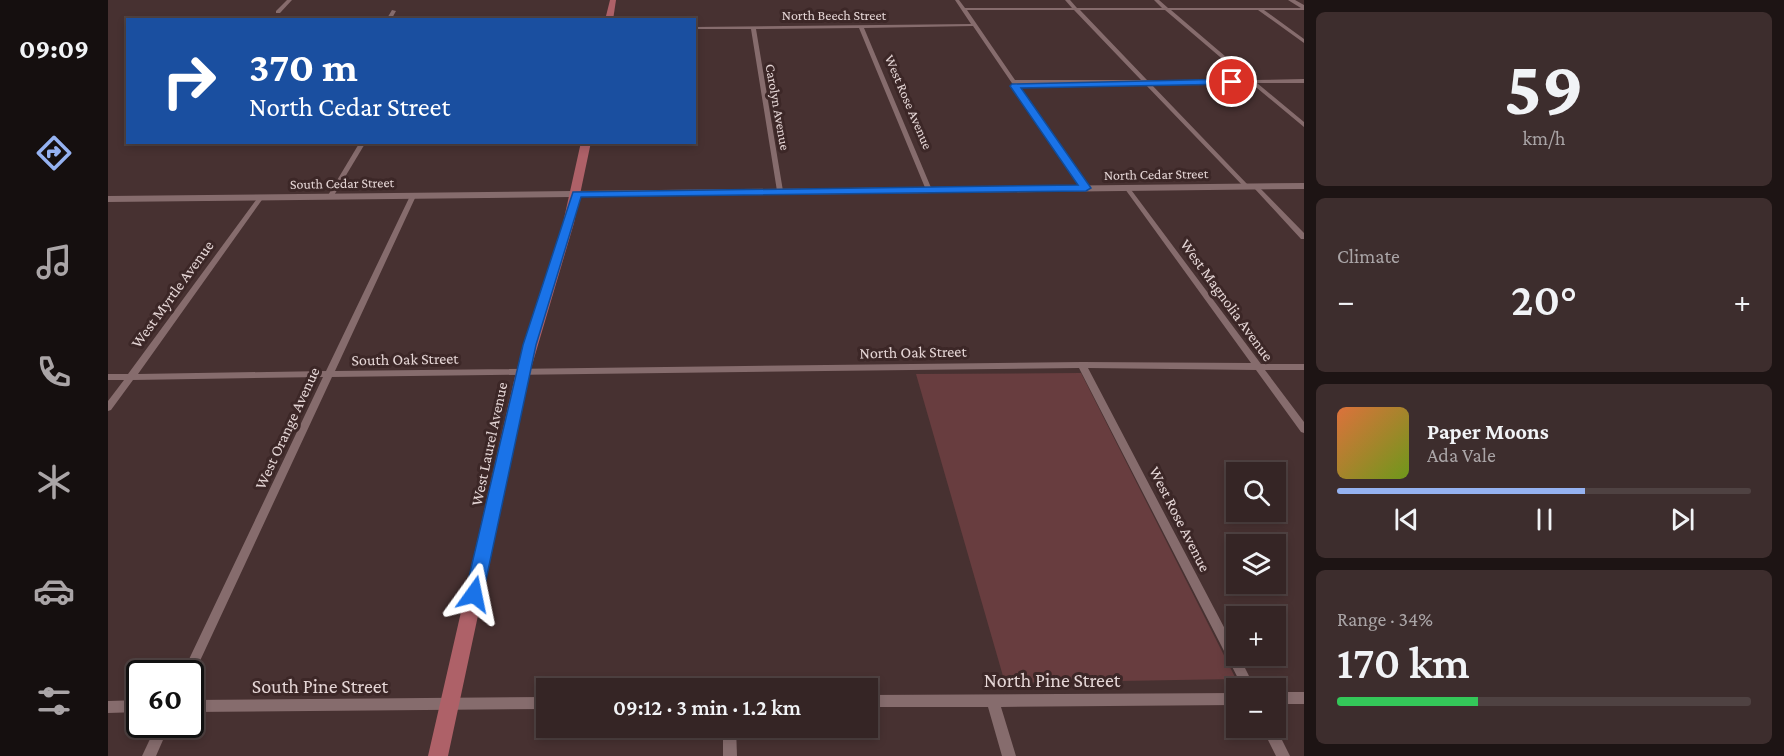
<!DOCTYPE html>
<html lang="en">
<head>
<meta charset="utf-8">
<style>
  :root { --surface:#352525; --page:#3d2d2d; --text:#f1f3f6; --muted:#aaa5a7; --line:#4f4242; --accent:#95b2f1 }
  body { margin:0; font-family:"Crimson Pro",serif; background:var(--page); color:var(--text); height:100vh; display:flex; flex-direction:column; font-size:22px; white-space:nowrap }
  * { box-sizing:border-box; margin:0 }
  p { font-size:20px; color:var(--muted) }
  .icon { flex:none; width:33px; height:33px; fill:none; stroke:currentColor; stroke-width:2; stroke-linecap:round; stroke-linejoin:round }
  .map { position:relative; flex:1; overflow:hidden }
  .drawer { display:flex; flex-direction:column; gap:12px; padding:12px; background:#1d1414; width:480px }
  .drawer>* { flex:none }
  .guide { position:absolute; left:18px; top:18px; width:570px; height:126px; border-radius:0px; box-shadow:0 3px 9px #0003,0 0 0 2px var(--line); background:#1a4fa0; color:#fff; overflow:hidden }
  .controls { position:absolute; left:1118px; top:462px; display:grid; gap:12px }
  .controls a { display:grid; place-items:center; width:60px; height:60px; border-radius:0px; background:var(--surface); box-shadow:0 3px 9px #0003,0 0 0 2px var(--line); font-size:30px }
  .speed { position:absolute; left:18px; top:660px; display:flex; gap:12px; font-size:30px; font-weight:700; text-align:center }
  .speed>* { display:grid; place-content:center; width:78px; height:78px; border-radius:50%; background:var(--surface); box-shadow:0 3px 9px #0003,0 0 0 2px var(--line); line-height:1 }
  .speed .limit { border:3px solid #111; border-radius:9px; background:#fff; color:#111 }
  .pin { position:absolute; display:grid; place-items:center; width:51px; height:51px; color:#fff; margin:-26px; border:3px solid #fff; border-radius:50%; box-shadow:0 2px 6px #0007 }
  .me { position:absolute; width:66px; margin:-33px; rotate:12deg; stroke-linejoin:round; filter:drop-shadow(0 0 4px #0008) }
  .turn { display:flex; align-items:center; gap:21px; height:126px; padding:0 24px; font-size:27px }
  .turn .icon { width:78px; height:78px; stroke-width:2.5 }
  .turn b { display:block; font-size:42px; line-height:51px }
  .big { font-size:45px; font-weight:600; line-height:1.1 }
  .drawer .tile { flex:1; display:flex; flex-direction:column; justify-content:center; gap:9px; min-width:0; padding:0 21px; border-radius:9px; background:var(--page) }
  .drawer .dial { align-items:center; gap:0 }
  .dial b { font-size:78px; line-height:1 }
  .song { display:flex; align-items:center; gap:18px }
  .cover { width:72px; height:72px; border-radius:9px; background:linear-gradient(135deg,hsl(20 70% 55%),hsl(80 70% 35%)) }
  .played { height:6px; border-radius:3px; background:linear-gradient(90deg,var(--accent) 60%,var(--line) 60%) }
  .keys { display:flex; justify-content:space-around; direction:ltr }
  .heat { display:flex; justify-content:space-between; align-items:center; font-size:33px; direction:ltr }
  .charge { height:9px; border-radius:4px; background:linear-gradient(90deg,#34c759 34%,var(--line) 0) }
  .trip { position:absolute; left:428px; top:678px; width:342px; height:60px; border-radius:0px; background:var(--surface); box-shadow:0 3px 9px #0003,0 0 0 2px var(--line); font-weight:600; line-height:60px; text-align:center }
  main { display:flex; flex:1; min-height:0 }
  .dock { display:flex; flex-direction:column; width:108px; justify-content:space-around; align-items:center; background:#150f0f; color:var(--muted) }
  .dock .icon { width:42px; height:42px }
  .dock .active { color:var(--accent) }
  .dock b { font-size:27px; color:var(--text) }
  .map>svg:first-child { display:block }
  .green { fill:#683d3f }
  .lines { fill:none; stroke-linecap:round; stroke-linejoin:round }
  .street { fill:#866c6d; fill-rule:evenodd }
  .secondary { fill:#866c6d; fill-rule:evenodd }
  .primary { fill:#ae6168; fill-rule:evenodd }
  .route { fill:#1a73e8; stroke:#114b97; stroke-width:1.5 }
  .labels { text-anchor:middle; dominant-baseline:central; stroke-width:6; stroke-linejoin:round; paint-order:stroke }
  .far-street-label { font-size:14px; fill:#e5d6d6; stroke:#3c2727 }
  .street-label { font-size:16px; fill:#e5d6d6; stroke:#3c2727 }
  .near-street-label { font-size:20px; fill:#e5d6d6; stroke:#3c2727 }
</style>
</head>
<body>
<main>
<nav class="dock">
<b>09:09</b>
<svg class="icon active" aria-label="directions" viewBox="0 0 24 24"><path d="M12 3l9 9-9 9-9-9zM9 14v-3h6M13 9l2 2-2 2"/></svg>
<svg class="icon" aria-label="music" viewBox="0 0 24 24"><path d="M9 18V5l10-2v13"/><circle cx="6" cy="18" r="3"/><circle cx="16" cy="16" r="3"/></svg>
<svg class="icon" aria-label="phone" viewBox="0 0 24 24"><path d="M5 4h4l2 5-3 2q2 4 5 5l2-3 5 2v4C11 20 4 13 5 4z"/></svg>
<svg class="icon" aria-label="climate" viewBox="0 0 24 24"><path d="M12 3v18M4 7l16 10M4 17L20 7"/></svg>
<svg class="icon" aria-label="car" viewBox="0 0 24 24"><path d="M5 17H2v-5l4-1 3-4h7l3 4 3 1v5h-3M9 17h6M6 11h13"/><circle cx="7" cy="17" r="2"/><circle cx="17" cy="17" r="2"/></svg>
<svg class="icon" aria-label="filters" viewBox="0 0 24 24"><path d="M4 7h16M4 17h16"/><circle cx="9" cy="7" r="2"/><circle cx="15" cy="17" r="2"/></svg>
</nav>
<div class="map">
<svg width="1196" height="756" viewBox="0 0 1196 756">
  <rect width="100%" height="100%" fill="#473131"/>
  <path class="green" d="M973 373 1128 679 897 683 808 374Z"/>
  <g class="lines">
    <g class="street">
      <path d="M179 0H184L172 13H168V11Z"/>
      <path d="M847 0H851L857 8H964L957 0H962L969 8H1054L1046 0H1051L1060 8H1196V10H1156L1196 39V43L1150 10H1063L1145 80 1196 79V83H1149L1196 122V127L1143 83H1042L1141 186 1142 187 1139 189 1137 188 1036 83 909 84 981 188 978 190 976 189 865 26 756 28 824 190 821 192 818 190 751 28 648 29 675 191 672 193 669 191 643 29H586V27L863 24ZM859 10H966L1033 80H907ZM972 10H1057L1139 80H1039Z"/>
      <path d="M284 10 288 11 283 20H278Z"/>
      <path d="M252 142H258L225 197 224 198H220L219 197Z"/>
      <path d="M1148 185 1150 186 1196 233V239H1193L1146 188 1145 187Z"/>
      <path d="M1019 186 1021 187 1153 364H1196V370H1157L1196 422V433L1193 432 1148 370 980 368 1128 650V656H1131L1147 688H1135L971 368 224 377 84 678 82 679V674H74L215 377 25 380 3 410 0 411V401L16 380H0V374H20L151 196 153 195 156 197 30 374 218 371 302 196 305 194 308 196 227 371 974 362 1143 363 1017 189V187Z"/>
      <rect x="1167" y="692" width="29" height="12"/>
      <path d="M1128 693V705L893 707 908 756H894L880 707H759V695Z"/>
      <path d="M438 697V709L82 712V700Z"/>
      <path d="M32 700V712L0 713V701Z"/>
      <path d="M49 724H62L48 756H34Z"/>
      <path d="M1167 726 1182 756H1168L1154 728H1167Z"/>
      <path d="M615 728H628L629 756H615Z"/>
    </g>
    <g class="secondary">
      <path d="M1180 0H1187L1196 5V10Z"/>
      <path d="M1196 183V189L0 202V196Z"/>
    </g>
    <g class="primary">
      <path d="M502 0H508L505 20H497Z"/>
      <path d="M473 142H483L466 223 422 372 340 756H320L408 372 455 223Z"/>
    </g>
  </g>
  <path class="route" d="M1124 79 1127 80V84L913 88 983 188 978 191 473 197 428 345 375 594 372 599 366 602 360 599 357 594 415 345 465 192 970 185 902 86 904 84Z"/>
  <g class="labels">
    <g class="far-street-label">
      <text x="726" y="15">North Beech Street</text>
      <text transform="translate(801 102) rotate(67)">West Rose Avenue</text>
      <text transform="translate(670 107) rotate(80)">Carolyn Avenue</text>
      <text transform="translate(1048 174) rotate(-1)">North Cedar Street</text>
      <text transform="translate(234 183) rotate(-1)">South Cedar Street</text>
    </g>
    <g class="street-label">
      <text transform="translate(64 294) rotate(-54)">West Myrtle Avenue</text>
      <text transform="translate(1119 300) rotate(54)">West Magnolia Avenue</text>
      <text transform="translate(805 352) rotate(-1)">North Oak Street</text>
      <text transform="translate(297 359) rotate(-1)">South Oak Street</text>
      <text transform="translate(179 428) rotate(-65)">West Orange Avenue</text>
      <text transform="translate(381 444) rotate(-78)">West Laurel Avenue</text>
      <text transform="translate(1072 519) rotate(63)">West Rose Avenue</text>
    </g>
    <g class="near-street-label">
      <text x="944" y="680">North Pine Street</text>
      <text x="212" y="686">South Pine Street</text>
    </g>
  </g>
</svg>
<div class="controls">
<a><svg class="icon" aria-label="search" viewBox="0 0 24 24"><circle cx="10" cy="10" r="6"/><path d="M15 15l6 6"/></svg></a>
<a><svg class="icon" aria-label="layers" viewBox="0 0 24 24"><path d="M12 4l9 5-9 5-9-5zM3 14l9 5 9-5"/></svg></a>
<a>+</a>
<a>−</a>
</div>
<div class="speed"><div class="limit">60</div></div>
<div class="pin" style="left:1124px;top:82px;background:#d93025"><svg class="icon" aria-label="arrive" viewBox="0 0 24 24"><path d="M6 21V4h12l-3 4 3 4H6"/></svg></div>
<svg class="me" style="left:366px;top:594px" viewBox="-20 -20 40 40"><path d="M0-17L14 15 0 8-14 15z" fill="#1a73e8" stroke="#fff" stroke-width="4"/></svg>
<div class="trip">09:12 · 3 min · 1.2 km</div>
<div class="guide">
<div class="turn"><svg class="icon" aria-label="right" viewBox="0 0 24 24"><path d="M7 20v-9h11M14 6l5 5-5 5"/></svg><div><b>370 m</b>North Cedar Street</div></div>
</div>
</div>
<section class="drawer">
<div class="tile dial"><b>59</b><p>km/h</p></div>
<div class="tile"><p>Climate</p>
<div class="heat"><a>−</a><b class="big">20°</b><a>+</a></div>
</div>
<div class="tile">
<div class="song"><i class="cover"></i><div><b>Paper Moons</b><p>Ada Vale</p></div></div>
<div class="played"></div>
<div class="keys"><svg class="icon" aria-label="previous" viewBox="0 0 24 24"><path d="M18 5L8 12l10 7zM5 5v14"/></svg><svg class="icon" aria-label="pause" viewBox="0 0 24 24"><path d="M8 5v14M16 5v14"/></svg><svg class="icon" aria-label="next" viewBox="0 0 24 24"><path d="M6 5l10 7-10 7zM19 5v14"/></svg></div>
</div>
<div class="tile"><p>Range · 34%</p><b class="big">170 km</b><div class="charge"></div></div>
</section>
</main>
</body>
</html>
